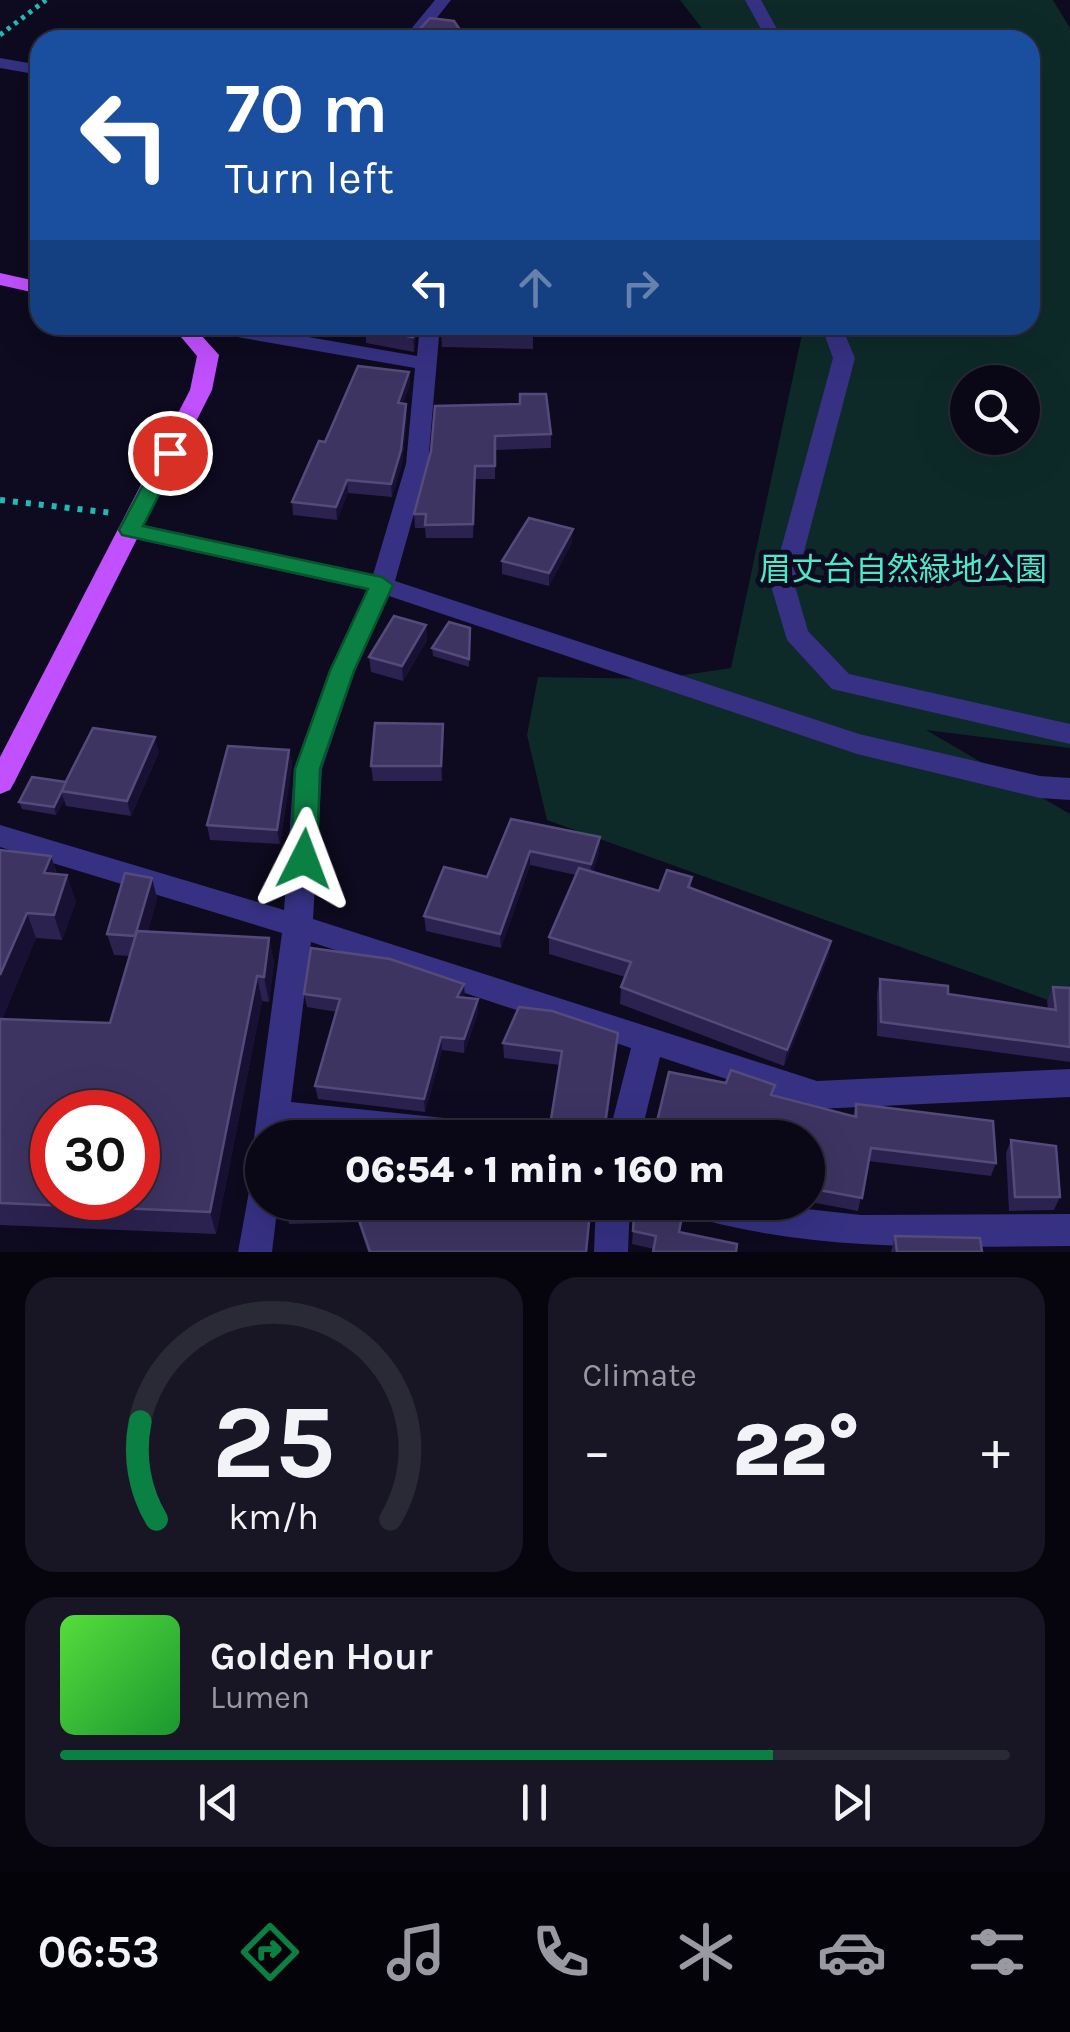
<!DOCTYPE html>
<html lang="en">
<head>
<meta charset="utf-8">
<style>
  :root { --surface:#0a0817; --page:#181624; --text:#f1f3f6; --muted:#999aa1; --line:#2a2936; --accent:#0b8043 }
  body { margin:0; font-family:Karla,"Noto Sans JP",sans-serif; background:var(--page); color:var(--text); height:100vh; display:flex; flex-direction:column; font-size:38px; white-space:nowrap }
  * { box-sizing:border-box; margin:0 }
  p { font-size:32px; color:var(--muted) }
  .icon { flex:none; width:55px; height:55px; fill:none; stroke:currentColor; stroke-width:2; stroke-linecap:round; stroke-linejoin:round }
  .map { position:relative; height:1252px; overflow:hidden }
  .side { display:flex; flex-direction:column; gap:25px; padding:25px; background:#06040d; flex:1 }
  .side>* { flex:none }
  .guide { position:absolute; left:30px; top:30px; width:1010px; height:305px; border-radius:30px; box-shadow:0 10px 40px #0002,0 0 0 2px var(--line); background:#1a4fa0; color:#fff; overflow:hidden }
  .buttons { position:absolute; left:950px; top:365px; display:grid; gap:20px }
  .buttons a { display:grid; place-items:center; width:90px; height:90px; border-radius:50%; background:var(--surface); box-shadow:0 10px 40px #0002,0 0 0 2px var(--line); font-size:50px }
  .speed { position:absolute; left:30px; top:1090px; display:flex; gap:20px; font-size:50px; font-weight:700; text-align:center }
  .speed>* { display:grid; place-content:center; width:130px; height:130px; border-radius:50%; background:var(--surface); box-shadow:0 10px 40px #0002,0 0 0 2px var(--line); line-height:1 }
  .speed .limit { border:15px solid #d22; background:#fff; color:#111 }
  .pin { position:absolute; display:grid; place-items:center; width:85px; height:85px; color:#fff; margin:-42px; border:5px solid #fff; border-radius:50%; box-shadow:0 2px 10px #0007 }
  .me { position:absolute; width:110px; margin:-55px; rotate:3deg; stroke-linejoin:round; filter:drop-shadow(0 0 8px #0008) }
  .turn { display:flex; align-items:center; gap:35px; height:210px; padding:0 30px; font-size:45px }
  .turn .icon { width:130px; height:130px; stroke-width:2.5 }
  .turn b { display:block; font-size:70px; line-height:85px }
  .lanes { display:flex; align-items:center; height:95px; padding:0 30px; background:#0003; justify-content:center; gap:50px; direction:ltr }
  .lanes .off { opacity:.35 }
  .big { font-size:75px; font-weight:800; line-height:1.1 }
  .side .tile { flex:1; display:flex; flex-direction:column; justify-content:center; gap:15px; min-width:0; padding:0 35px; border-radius:30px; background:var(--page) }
  .side .dial { align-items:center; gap:0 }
  .dial svg { height:260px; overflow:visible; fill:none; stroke:var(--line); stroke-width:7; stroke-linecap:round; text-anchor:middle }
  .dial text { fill:var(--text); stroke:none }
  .song { display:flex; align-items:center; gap:30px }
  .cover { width:120px; height:120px; border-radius:15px; background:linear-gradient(135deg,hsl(110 70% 55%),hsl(130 70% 35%)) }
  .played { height:10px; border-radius:5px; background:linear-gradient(90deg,var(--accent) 75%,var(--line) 75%) }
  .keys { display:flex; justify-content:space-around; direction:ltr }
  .heat { display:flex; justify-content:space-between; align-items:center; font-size:55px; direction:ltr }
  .side .tiles { flex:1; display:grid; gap:25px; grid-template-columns:1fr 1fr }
  .tile:last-child { grid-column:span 2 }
  .trip { position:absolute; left:245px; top:1120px; width:580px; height:100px; border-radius:50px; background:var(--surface); box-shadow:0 10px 40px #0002,0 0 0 2px var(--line); font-weight:800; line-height:100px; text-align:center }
  .tab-bar { display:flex; height:160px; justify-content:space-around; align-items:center; background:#040309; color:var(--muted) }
  .tab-bar .icon { width:70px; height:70px }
  .tab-bar .current { color:var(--accent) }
  .tab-bar b { font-size:45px; color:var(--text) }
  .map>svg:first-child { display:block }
  .green { fill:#0d2a29; fill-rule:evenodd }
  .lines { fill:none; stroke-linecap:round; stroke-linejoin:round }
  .path-far1 { stroke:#23b9b3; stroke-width:5; stroke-dasharray:4 5; stroke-linecap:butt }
  .path { stroke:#23b9b3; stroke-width:6; stroke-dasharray:5 8; stroke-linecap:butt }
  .minor { fill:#363183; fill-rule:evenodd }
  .major { fill:#c150ff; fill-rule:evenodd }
  .wall { fill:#2b224f }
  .shaded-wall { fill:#181134 }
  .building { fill:#3d3462; stroke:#544b7b; stroke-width:2.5; fill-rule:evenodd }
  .route { fill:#0b8043; stroke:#07532c; stroke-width:2.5 }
  .labels { text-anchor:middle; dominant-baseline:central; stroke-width:10; stroke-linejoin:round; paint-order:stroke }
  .park-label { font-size:32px; fill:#4be9c5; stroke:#0e0a1f }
</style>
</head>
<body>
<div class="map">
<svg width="1070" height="1252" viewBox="0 0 1070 1252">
  <rect width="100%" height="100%" fill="#0e0a1f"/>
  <path class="green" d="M680 0H1053L1070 28V748L926 730 1070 814V1008L547 820 527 735 538 677 657 679 731 668 804 325H1030V40H711ZM968 382H1022V438H968Z"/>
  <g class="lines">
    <path class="path-far1" d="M0 35 46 0"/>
    <path class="path" d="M0 500 113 513"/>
    <g class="minor">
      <path d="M435 0H451L419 40H402Z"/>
      <path d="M745 0H761L783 40H767Z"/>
      <path d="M0 58 40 65V75L0 68Z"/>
      <path d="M193 325H239L417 356 420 325H440L428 464 395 581 859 734 1040 776 1070 778V800L1040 798 857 754 389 596 355 671 322 769 313 919 817 1081 1070 1069V1097L817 1109 660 1057 640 1138H608L631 1048 311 942 291 1102 492 1123 504 1127 508 1138H347L287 1131 286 1138H262V1150L258 1149 254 1138 282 933 0 847V825L284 910 294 769 329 671 367 590 130 538 118 530 130 522 373 575 406 464 415 368 203 331Z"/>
      <path d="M821 325H841L855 358 795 586 808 631 849 674 1070 724V744L832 689 787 640 771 586 833 358Z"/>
      <path d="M262 1181V1202H278L272 1252H238L250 1186Z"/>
      <path d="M596 1202H630L628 1252H594Z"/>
      <path d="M675 1202H745L861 1215 1070 1214V1246C941 1247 803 1252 680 1213Z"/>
    </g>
    <g class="major">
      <path d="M0 273 40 282V294L0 285Z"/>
      <path d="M171 325H192L219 355 212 390 14 783 10 790 0 794V757L190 390 197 356Z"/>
    </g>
  </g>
  <g class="wall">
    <path d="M353 325H417L414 352 366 343V336L354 335Z"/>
    <path d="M441 332 533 335V349L442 347Z"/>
    <path d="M409 372 410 384 403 403 407 417 402 463 392 497 348 493 337 520 293 515 292 502 325 442Z"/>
    <path d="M435 406 551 434V448L495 450V479H475L473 538H426L425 528H415L414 514 431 451Z"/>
    <path d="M572 542 549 586 502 574V561Z"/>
    <path d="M426 625 427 640 403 681 371 672 369 657Z"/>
    <path d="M470 628 469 667 433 656 432 648Z"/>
    <path d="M443 724 442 781H373L371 766Z"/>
    <path d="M289 750 292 764 280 844 210 840 207 825Z"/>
    <path d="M159 752 131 816 66 806 64 800 56 815 22 809 19 802 66 782Z"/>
    <path d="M511 819 600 837 599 852 593 872 659 891 692 877 691 888 831 941 828 957 784 1066 620 1004 621 987 625 977 549 954V937L576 875 530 865 501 948 426 931 424 916 487 877Z"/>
    <path d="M0 850 51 856 57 874 76 901 62 940 36 938 2 1019 110 1023 130 956 114 955 107 934 152 878 157 899 148 931 269 938 274 963 269 1002 262 1001 216 1234 0 1225Z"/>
    <path d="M880 979 948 994 1048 1009 1047 1001 1053 987 1070 988V1062L877 1036V993Z"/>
    <path d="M304 994 465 998 478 1013 464 1053 442 1050 425 1112 318 1099 315 1086 337 1012 307 1007Z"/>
    <path d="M503 1043 617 1047 605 1138H548L560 1065 504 1058Z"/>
    <path d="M726 1083 775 1085 773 1095 853 1116 856 1104 996 1163 991 1176 868 1161 858 1211 816 1203 819 1188 808 1185V1138Z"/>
    <path d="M1011 1140 1060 1197 1054 1210 1009 1211 1006 1153Z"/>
    <path d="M592 1202 587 1252H368L358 1222 289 1224 286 1210Z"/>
    <path d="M680 1202 654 1249 632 1244 634 1215Z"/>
    <path d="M895 1236 982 1252H891Z"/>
  </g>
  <g class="shaded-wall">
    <path d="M414 325H417L414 352 413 337Z"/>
    <path d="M409 372 410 384 399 416 398 403Z"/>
    <path d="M406 404 407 417 402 463 392 497 391 484Z"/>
    <path d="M347 480 348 493 337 520 336 507Z"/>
    <path d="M573 529 572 542 549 586V573Z"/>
    <path d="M426 625 427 640 403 681 402 666Z"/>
    <path d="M443 724 444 738 442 781 441 766Z"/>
    <path d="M155 737 159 752 131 816 127 801Z"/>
    <path d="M289 750 292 764 280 844 277 830Z"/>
    <path d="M61 792 64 800 56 815 54 807Z"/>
    <path d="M600 837 599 852 591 878V864Z"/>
    <path d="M530 851V865L501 948 500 934Z"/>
    <path d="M51 856 59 882 44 873Z"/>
    <path d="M67 875 76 901 62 940 54 915Z"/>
    <path d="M152 878 157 899 141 957 135 936Z"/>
    <path d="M27 913 36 938 0 1024V975Z"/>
    <path d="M269 938 274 963 269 1002 264 977Z"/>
    <path d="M831 941 828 957 784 1066 787 1050Z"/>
    <path d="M257 976 262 1001 216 1234 210 1212Z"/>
    <path d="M464 984 465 997H457Z"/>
    <path d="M478 999V1013L464 1053V1039Z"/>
    <path d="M618 1033 605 1138H603Z"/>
    <path d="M441 1037 442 1050 425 1112 424 1099Z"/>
  </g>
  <g class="building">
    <path d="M430 18 454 21 467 40H395L402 31H418Z"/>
    <path d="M367 325H414L413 337 365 329Z"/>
    <path d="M442 325H532L533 335 441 332Z"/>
    <path d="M358 366 409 372 398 403 406 404 401 450 391 484 347 480 336 507 292 502 319 441 325 442Z"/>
    <path d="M520 394H546L551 434 495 436V466H475L473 524 425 525 426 514H414L431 451 435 406 520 404Z"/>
    <path d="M529 518 573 529 549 573 502 561Z"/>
    <path d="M394 616 426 625 402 666 369 657Z"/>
    <path d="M449 622 470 628 469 659 432 648Z"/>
    <path d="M375 723 443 724 441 766H371Z"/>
    <path d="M93 728 155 737 127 801 61 791Z"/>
    <path d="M228 746 289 750 277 830 207 825Z"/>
    <path d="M32 777 66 782 54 807 19 802Z"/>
    <path d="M511 819 600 837 591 864 530 851 500 934 424 916 444 867 487 877Z"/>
    <path d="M0 850 51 856 44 873 67 875 54 915 27 913 0 975Z"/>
    <path d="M579 868 659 891 667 870 692 877 688 887 831 941 787 1050 621 987 631 962 549 937Z"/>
    <path d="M125 873 152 878 135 936 107 934Z"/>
    <path d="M137 931 269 938 264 977 257 976 210 1212 0 1203V1019L110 1023ZM52 1112H138V1198H52Z"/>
    <path d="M311 948 390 959 464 984 457 997 478 999 464 1039 441 1037 424 1099 315 1086 340 999 304 994Z"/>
    <path d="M880 979 948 986V994L1056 1010 1053 987 1070 988V1047L881 1022Z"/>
    <path d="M519 1007 552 1011 618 1033 603 1138H548L562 1051 503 1043Z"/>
    <path d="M731 1070 775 1085 771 1095 856 1117V1104L993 1121 996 1163 871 1148 862 1198 819 1190 822 1175 808 1171V1138H653L669 1072 726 1083Z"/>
    <path d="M361 1128H459L457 1138H359Z"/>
    <path d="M1011 1140 1056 1146 1060 1197H1015Z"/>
    <path d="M287 1202H591L586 1252H370L355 1208 286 1210Z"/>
    <path d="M637 1202H680L684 1205 679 1232 737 1244 736 1252H653L656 1236 633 1231 634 1215Z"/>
    <path d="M895 1236 980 1238 982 1252H897Z"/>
  </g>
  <path class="route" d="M170 446 180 453 143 526 382 577 393 585 354 671 320 769 317 859 313 866 304 869 295 866 291 859 295 769 330 671 368 589 122 535 119 530 160 453Z"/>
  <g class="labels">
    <g class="park-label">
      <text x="903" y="569">眉丈台自然緑地公園</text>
    </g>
  </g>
</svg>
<div class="buttons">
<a><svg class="icon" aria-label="search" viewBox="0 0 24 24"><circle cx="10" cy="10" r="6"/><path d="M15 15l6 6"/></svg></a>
</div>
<div class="speed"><div class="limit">30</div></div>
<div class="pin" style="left:170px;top:453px;background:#d93025"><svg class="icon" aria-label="arrive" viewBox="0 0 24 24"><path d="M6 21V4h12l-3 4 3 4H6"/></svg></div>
<svg class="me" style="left:304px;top:859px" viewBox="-20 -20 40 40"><path d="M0-17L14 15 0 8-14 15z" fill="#0b8043" stroke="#fff" stroke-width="4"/></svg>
<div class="trip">06:54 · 1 min · 160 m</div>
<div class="guide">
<div class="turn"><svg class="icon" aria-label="left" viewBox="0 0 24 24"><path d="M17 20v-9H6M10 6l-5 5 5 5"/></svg><div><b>70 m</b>Turn left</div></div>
<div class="lanes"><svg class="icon" aria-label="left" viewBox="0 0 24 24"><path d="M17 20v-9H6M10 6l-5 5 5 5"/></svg><svg class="icon off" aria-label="ahead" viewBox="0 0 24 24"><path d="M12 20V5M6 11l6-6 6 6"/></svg><svg class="icon off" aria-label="right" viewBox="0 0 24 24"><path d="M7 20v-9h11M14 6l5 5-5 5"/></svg></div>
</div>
</div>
<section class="side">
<div class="tiles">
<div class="tile dial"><svg viewBox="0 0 100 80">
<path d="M14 69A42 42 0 1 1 86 69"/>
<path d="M14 69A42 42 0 0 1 9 39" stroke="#0b8043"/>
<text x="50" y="56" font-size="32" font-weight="700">25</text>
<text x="50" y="72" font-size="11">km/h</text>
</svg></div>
<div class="tile"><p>Climate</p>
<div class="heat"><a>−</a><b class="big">22°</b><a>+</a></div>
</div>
<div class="tile">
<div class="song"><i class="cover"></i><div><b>Golden Hour</b><p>Lumen</p></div></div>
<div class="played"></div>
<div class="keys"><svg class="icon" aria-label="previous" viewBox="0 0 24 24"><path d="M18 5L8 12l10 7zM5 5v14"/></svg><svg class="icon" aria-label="pause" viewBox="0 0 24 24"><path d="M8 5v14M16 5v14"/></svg><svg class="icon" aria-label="next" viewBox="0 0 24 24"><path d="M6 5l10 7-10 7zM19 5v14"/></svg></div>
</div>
</div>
</section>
<nav class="tab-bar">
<b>06:53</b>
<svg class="icon current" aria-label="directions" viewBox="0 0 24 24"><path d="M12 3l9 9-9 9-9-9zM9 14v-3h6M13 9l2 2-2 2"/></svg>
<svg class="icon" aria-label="music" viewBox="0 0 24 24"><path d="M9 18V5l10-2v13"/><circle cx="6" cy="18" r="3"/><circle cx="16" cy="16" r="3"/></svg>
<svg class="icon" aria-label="phone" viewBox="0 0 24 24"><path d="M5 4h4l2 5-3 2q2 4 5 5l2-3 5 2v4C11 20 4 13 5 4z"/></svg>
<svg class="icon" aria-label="climate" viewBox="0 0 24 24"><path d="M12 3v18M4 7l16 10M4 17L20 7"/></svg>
<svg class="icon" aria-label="car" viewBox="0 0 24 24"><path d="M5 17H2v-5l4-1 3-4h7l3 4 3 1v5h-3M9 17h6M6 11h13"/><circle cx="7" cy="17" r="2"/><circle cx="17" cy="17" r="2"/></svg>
<svg class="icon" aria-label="filters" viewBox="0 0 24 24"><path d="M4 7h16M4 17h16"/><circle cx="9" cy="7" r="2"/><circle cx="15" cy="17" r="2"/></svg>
</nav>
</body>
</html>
